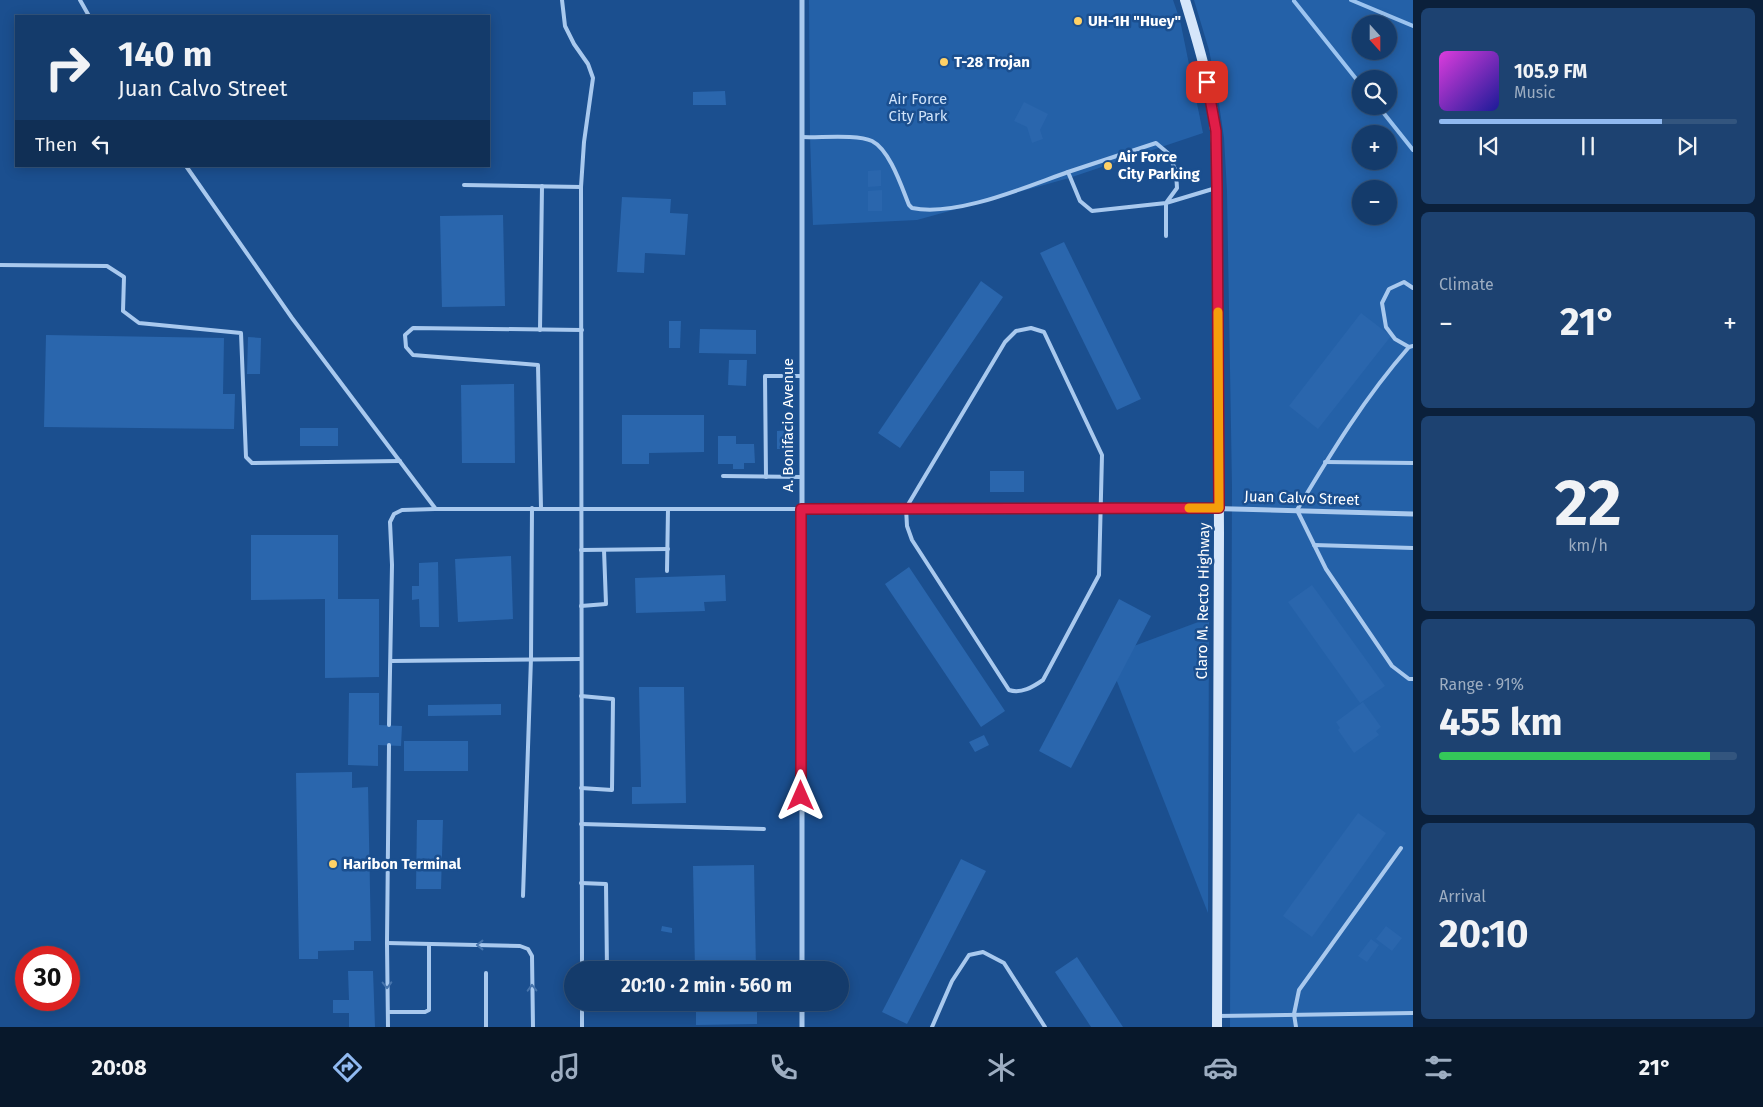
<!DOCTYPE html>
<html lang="en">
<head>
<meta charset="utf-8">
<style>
  :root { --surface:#143b6b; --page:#1d4271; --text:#f1f3f6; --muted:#9dadc1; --line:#33557e; --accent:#90b9f0 }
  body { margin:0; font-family:"Fira Sans",sans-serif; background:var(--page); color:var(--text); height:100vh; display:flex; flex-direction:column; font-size:19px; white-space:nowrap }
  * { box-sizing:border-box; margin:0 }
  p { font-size:16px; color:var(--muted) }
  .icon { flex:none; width:28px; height:28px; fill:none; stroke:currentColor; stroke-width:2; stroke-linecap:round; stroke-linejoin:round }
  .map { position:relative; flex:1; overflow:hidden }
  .drawer { display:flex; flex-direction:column; gap:8px; padding:8px; background:#0b203b; width:350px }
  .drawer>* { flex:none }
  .top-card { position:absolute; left:15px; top:15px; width:475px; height:152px; border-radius:0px; box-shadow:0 2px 12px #0003,0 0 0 1px var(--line); background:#143b6b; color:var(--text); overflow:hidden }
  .needle { width:32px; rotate:159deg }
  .buttons { position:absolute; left:1352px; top:15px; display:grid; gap:10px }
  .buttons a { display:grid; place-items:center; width:45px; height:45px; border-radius:50%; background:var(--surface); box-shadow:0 2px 12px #0003,0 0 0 1px var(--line); font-size:25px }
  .speed { position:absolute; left:15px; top:946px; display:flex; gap:10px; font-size:25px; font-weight:700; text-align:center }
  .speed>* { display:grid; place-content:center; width:65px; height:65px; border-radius:50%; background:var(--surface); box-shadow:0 2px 12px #0003,0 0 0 1px var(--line); line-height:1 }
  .speed .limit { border:8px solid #d22; background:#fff; color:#111 }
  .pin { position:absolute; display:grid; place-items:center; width:42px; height:42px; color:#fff; margin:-21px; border-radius:10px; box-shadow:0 2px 8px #0006 }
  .me { position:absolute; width:55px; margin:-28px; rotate:0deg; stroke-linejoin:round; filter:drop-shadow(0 0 4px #0008) }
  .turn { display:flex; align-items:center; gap:18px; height:105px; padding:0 20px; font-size:22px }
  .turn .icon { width:65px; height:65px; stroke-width:2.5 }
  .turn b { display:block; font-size:35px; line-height:42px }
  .then { display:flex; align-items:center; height:48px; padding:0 20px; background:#0003; gap:10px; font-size:19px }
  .big { font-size:38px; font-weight:700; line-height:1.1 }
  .drawer .widget { flex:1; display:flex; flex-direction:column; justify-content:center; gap:8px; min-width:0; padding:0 18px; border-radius:8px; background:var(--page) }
  .drawer .dial { align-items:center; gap:0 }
  .dial b { font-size:65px; line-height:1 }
  .song { display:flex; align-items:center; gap:15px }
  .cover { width:60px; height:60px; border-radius:8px; background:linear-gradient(135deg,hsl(300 70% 55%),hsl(240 70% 35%)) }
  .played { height:5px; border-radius:2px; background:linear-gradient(90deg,var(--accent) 75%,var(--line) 75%) }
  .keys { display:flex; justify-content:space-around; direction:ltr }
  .heat { display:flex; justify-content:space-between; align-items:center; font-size:28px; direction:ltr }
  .charge { height:8px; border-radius:4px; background:linear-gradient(90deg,#34c759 91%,var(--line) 0) }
  .trip { position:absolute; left:564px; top:961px; width:285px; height:50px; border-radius:25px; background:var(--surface); box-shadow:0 2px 12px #0003,0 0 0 1px var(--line); font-weight:700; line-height:50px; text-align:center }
  .tab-bar { display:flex; height:80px; justify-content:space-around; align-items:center; background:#08182b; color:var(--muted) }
  .tab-bar .icon { width:35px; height:35px }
  .tab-bar .active { color:var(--accent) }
  .tab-bar b { font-size:22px; color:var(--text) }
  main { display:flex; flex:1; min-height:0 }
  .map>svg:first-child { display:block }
  .green { fill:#2461a8; fill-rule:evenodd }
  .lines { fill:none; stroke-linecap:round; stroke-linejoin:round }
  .stream { stroke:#9cc4f0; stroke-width:4 }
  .building { fill:#2a66ad }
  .service { stroke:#a9c9ee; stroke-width:4 }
  .minor { stroke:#a9c9ee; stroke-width:5 }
  .secondary { stroke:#d6e6fa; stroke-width:10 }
  .oneway { stroke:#4674ac }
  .route-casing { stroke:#92132f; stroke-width:12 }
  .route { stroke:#e11d48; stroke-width:9 }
  .slow { stroke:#f59e0b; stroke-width:9 }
  .poi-dot { fill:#ffd166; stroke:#1b4f8f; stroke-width:2 }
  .labels { text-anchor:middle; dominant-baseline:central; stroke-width:5; stroke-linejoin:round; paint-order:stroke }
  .poi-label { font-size:15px; font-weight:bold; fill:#fff; stroke:#1b4f8f; text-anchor:start }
  .park-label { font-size:15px; fill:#cfe3fa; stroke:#1b4f8f }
  .street-label { font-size:15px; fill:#fff; stroke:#1b4f8f }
</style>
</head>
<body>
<main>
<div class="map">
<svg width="1413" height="1027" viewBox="0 0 1413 1027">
  <rect width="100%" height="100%" fill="#1b4f8f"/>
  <g class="green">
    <path d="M809 0H1173L1180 20 1203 133 1069 178 917 220 813 225 810 137Z"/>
    <path d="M1194 0H1413V1027H1230L1232 487 1227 191 1224 138 1217 90 1209 50ZM1361 24H1389V51H1361ZM1361 79H1389V106H1361ZM1361 134H1389V161H1361ZM1361 189H1389V216H1361Z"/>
    <path d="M1209 618 1208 913 1107 656Z"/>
  </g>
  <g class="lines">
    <g class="stream">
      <path d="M1351 0 1413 26"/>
      <path d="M1294 1 1361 85"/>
      <path d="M1378 106 1413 150"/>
    </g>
  </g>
  <g class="building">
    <path d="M725 91 726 105H693V92Z"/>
    <path d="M1024 102 1048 114 1040 130 1043 139 1032 143 1027 127 1014 121Z"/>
    <path d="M881 170V186L868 187V171Z"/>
    <path d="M882 190V211H868V191Z"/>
    <path d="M622 197 671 199 670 213 688 214 685 255 645 253 644 273 617 272Z"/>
    <path d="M503 215 505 306 442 307 440 216Z"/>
    <path d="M1064 242 1141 399 1117 410 1040 253Z"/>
    <path d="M981 281 1003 297 900 448 878 433Z"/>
    <path d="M1361 313 1391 336 1318 429 1289 406Z"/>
    <path d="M669 321H681L680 348H669Z"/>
    <path d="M700 329 756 330V354L699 353Z"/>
    <path d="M46 335 224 338 223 394H235L234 429 44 427Z"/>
    <path d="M248 337 261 338 260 374H247Z"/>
    <path d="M729 360H747L746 386 728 385Z"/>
    <path d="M514 384 515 463H462L461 385Z"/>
    <path d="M622 415H704V452L649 453V464H622Z"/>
    <rect x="300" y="428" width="38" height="18"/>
    <path d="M791 430V449H777V431Z"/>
    <path d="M718 436H736V444H754L755 463H744V469H733V464H718Z"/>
    <rect x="990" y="471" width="34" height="21"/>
    <path d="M251 535H338V599H379V677L325 678V599L251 600Z"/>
    <path d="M511 556 513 619 458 622 455 559Z"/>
    <path d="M438 562 439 627H420L419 599 412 600V586H419V563Z"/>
    <path d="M909 567 1005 711 981 727 885 584Z"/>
    <path d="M725 575 726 601 704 602 705 611 636 613 635 578Z"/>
    <path d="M1312 585 1385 686 1360 703 1288 602Z"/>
    <path d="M1119 599 1151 616 1071 768 1039 751Z"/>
    <path d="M639 687H684L686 803 632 804V787H641Z"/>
    <path d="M349 693H379V725L402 726 401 746 378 745V766L348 765Z"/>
    <path d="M1363 702 1381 727 1376 731 1379 735 1354 753 1338 730 1340 728 1336 722Z"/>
    <path d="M501 704V715L428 716V705Z"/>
    <path d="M984 735 989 745 975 752 969 742Z"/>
    <rect x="404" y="741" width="64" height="30"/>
    <path d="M352 772V788L368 787 371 941H354V950L318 951V959H299L296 773Z"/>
    <path d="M1358 813 1386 833 1312 937 1283 916Z"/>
    <path d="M417 820H443L441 889H416Z"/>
    <path d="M961 859 986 871 907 1024 882 1012Z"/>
    <path d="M754 865 756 970H695L693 866Z"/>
    <path d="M662 926 672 928V933L661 931Z"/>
    <path d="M1386 926 1402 938 1392 951 1376 939Z"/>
    <path d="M1371 939 1379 945 1367 962 1358 956Z"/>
    <path d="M1077 957 1123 1027H1091L1055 972Z"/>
    <path d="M348 971H373L375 1027H349V1013H333V1000H349Z"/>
    <path d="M696 1002H757V1024L696 1025Z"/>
  </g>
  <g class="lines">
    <g class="service">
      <path d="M80 0 89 16"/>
      <path d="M562 0 565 26 574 44 588 64 593 78 584 142 581 187 582 970"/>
      <path d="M802 137C819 138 857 134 872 141 890 150 902 188 909 205L912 208C957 217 1025 187 1068 172"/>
      <path d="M186 166 292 318 435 508"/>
      <path d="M464 185 581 187"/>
      <path d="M1166 236V203L1177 188 1176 172 1169 154 1156 143 1068 172 1080 201 1092 211 1166 203 1216 188"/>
      <path d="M0 265 107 266 124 277 123 311 139 323 241 333 246 457 252 463 400 461"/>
      <path d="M1031 328 1044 332 1102 455 1099 575 1043 680C1033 687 1021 694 1009 690L912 540 907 526 906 508 1005 342 1016 331Z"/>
      <path d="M540 330 542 186"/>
      <path d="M1413 346 1409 347C1365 397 1331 453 1297 510L1326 569 1392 666 1409 679H1413"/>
      <path d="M1409 347 1395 339 1386 327 1382 303 1389 289 1404 282 1413 288"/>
      <path d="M1325 462 1413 463"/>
      <path d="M723 476 801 477"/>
      <path d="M766 477 765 376H801"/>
      <path d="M541 508 538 365 413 355 406 347 405 335 413 328 582 330"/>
      <path d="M1314 545 1413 548"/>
      <path d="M581 550 668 549"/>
      <path d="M667 571 668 509"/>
      <path d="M581 606 606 604 604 550"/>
      <path d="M391 661 581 659"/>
      <path d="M581 696 613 699 612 790 581 788"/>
      <path d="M389 725 392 565 390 522 394 514 402 510 435 509H801"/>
      <path d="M581 824 764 829"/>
      <path d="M581 883 606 884 607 970"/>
      <path d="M523 896 531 658 532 508"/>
      <path d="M387 943 520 946 528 949 532 956 533 1027"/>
      <path d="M486 973V1027"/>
      <path d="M582 1002V1027"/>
      <path d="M388 1012H425L429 1010V945"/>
      <path d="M1217 1016 1413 1013"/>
      <path d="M388 1027 387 943 389 745"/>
      <path d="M932 1027 952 981 969 955 983 952 1004 963 1045 1027"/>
      <path d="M1296 1027 1294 1014 1299 990 1401 848"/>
    </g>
    <g class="minor">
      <path d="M802 0V970"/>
      <path d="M801 509 1196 508 1413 514"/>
      <path d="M802 1002V1027"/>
    </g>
    <path class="secondary" d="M1185 0C1198 43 1211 85 1215 130 1217 149 1217 169 1217 187L1219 532 1217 1027"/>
  </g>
  <defs><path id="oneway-chevron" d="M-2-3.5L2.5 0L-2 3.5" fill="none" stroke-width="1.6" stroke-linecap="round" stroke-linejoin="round" transform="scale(1.25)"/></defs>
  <g class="oneway">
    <use href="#oneway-chevron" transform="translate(480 945) rotate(-180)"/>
    <use href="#oneway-chevron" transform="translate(387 985) rotate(89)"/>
    <use href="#oneway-chevron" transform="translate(532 988) rotate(-91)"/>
  </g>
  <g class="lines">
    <defs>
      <path id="route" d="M801 796V509L1219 508 1217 188 1216 131 1207 82"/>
    </defs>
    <use href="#route" class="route-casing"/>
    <use href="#route" class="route"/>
    <path class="slow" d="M1189 508H1219L1218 312"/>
  </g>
  <g class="poi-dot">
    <circle cx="1078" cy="21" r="5"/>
    <circle cx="944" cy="62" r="5"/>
    <circle cx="1108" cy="166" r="5"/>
    <circle cx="333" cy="864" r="5"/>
  </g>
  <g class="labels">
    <g class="poi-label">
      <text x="1088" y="21">UH-1H "Huey"</text>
      <text x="954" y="62">T-28 Trojan</text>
      <text x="1118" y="157">Air Force<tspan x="1118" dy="17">City Parking</tspan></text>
      <text x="343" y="864">Haribon Terminal</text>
    </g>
    <g class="park-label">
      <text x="918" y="99">Air Force<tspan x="918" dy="17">City Park</tspan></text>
    </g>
    <g class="street-label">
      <text transform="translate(788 425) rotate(-90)">A. Bonifacio Avenue</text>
      <text transform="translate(1302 498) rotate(2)">Juan Calvo Street</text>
      <text transform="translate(1203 601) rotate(-89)">Claro M. Recto Highway</text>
    </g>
  </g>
</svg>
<div class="buttons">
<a><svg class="needle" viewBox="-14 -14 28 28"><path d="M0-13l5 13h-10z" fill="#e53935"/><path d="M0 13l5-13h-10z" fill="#9dadc1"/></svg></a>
<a><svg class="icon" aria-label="search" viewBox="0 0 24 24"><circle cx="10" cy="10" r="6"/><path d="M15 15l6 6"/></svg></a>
<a>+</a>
<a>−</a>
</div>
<div class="speed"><div class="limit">30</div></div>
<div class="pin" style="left:1207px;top:82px;background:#d93025"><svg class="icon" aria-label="arrive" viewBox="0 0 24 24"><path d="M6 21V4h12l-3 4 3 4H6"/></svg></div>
<svg class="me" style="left:801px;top:796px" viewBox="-20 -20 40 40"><path d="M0-17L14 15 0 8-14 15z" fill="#e11d48" stroke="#fff" stroke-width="4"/></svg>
<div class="trip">20:10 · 2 min · 560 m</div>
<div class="top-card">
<div class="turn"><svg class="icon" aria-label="right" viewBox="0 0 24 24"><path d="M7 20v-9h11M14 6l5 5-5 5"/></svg><div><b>140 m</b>Juan Calvo Street</div></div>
<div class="then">Then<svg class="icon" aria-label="left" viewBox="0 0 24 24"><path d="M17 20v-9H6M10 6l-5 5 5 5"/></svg></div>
</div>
</div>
<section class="drawer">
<div class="widget">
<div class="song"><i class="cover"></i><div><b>105.9 FM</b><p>Music</p></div></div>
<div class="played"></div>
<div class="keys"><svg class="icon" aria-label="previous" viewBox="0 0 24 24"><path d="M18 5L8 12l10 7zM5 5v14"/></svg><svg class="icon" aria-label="pause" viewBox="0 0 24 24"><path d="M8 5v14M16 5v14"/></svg><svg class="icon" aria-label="next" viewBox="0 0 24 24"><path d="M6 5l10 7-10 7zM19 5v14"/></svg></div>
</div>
<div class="widget"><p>Climate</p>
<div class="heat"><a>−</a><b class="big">21°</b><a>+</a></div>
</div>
<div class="widget dial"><b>22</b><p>km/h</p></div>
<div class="widget"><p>Range · 91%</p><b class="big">455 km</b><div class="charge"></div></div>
<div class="widget"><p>Arrival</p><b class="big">20:10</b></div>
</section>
</main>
<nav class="tab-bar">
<b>20:08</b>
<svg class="icon active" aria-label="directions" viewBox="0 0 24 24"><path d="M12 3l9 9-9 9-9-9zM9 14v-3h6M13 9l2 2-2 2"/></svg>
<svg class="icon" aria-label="music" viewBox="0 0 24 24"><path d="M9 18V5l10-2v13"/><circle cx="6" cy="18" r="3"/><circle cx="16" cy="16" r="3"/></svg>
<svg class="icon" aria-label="phone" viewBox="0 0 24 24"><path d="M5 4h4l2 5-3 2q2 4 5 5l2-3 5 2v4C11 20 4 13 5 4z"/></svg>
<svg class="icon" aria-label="climate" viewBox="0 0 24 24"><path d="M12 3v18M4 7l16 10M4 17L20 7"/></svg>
<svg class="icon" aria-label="car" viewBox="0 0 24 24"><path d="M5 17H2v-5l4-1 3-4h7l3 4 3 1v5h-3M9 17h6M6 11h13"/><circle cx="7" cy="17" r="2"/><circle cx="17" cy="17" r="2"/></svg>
<svg class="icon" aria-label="filters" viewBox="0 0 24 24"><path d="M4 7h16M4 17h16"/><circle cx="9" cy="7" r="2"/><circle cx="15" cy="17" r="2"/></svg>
<b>21°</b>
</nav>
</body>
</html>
